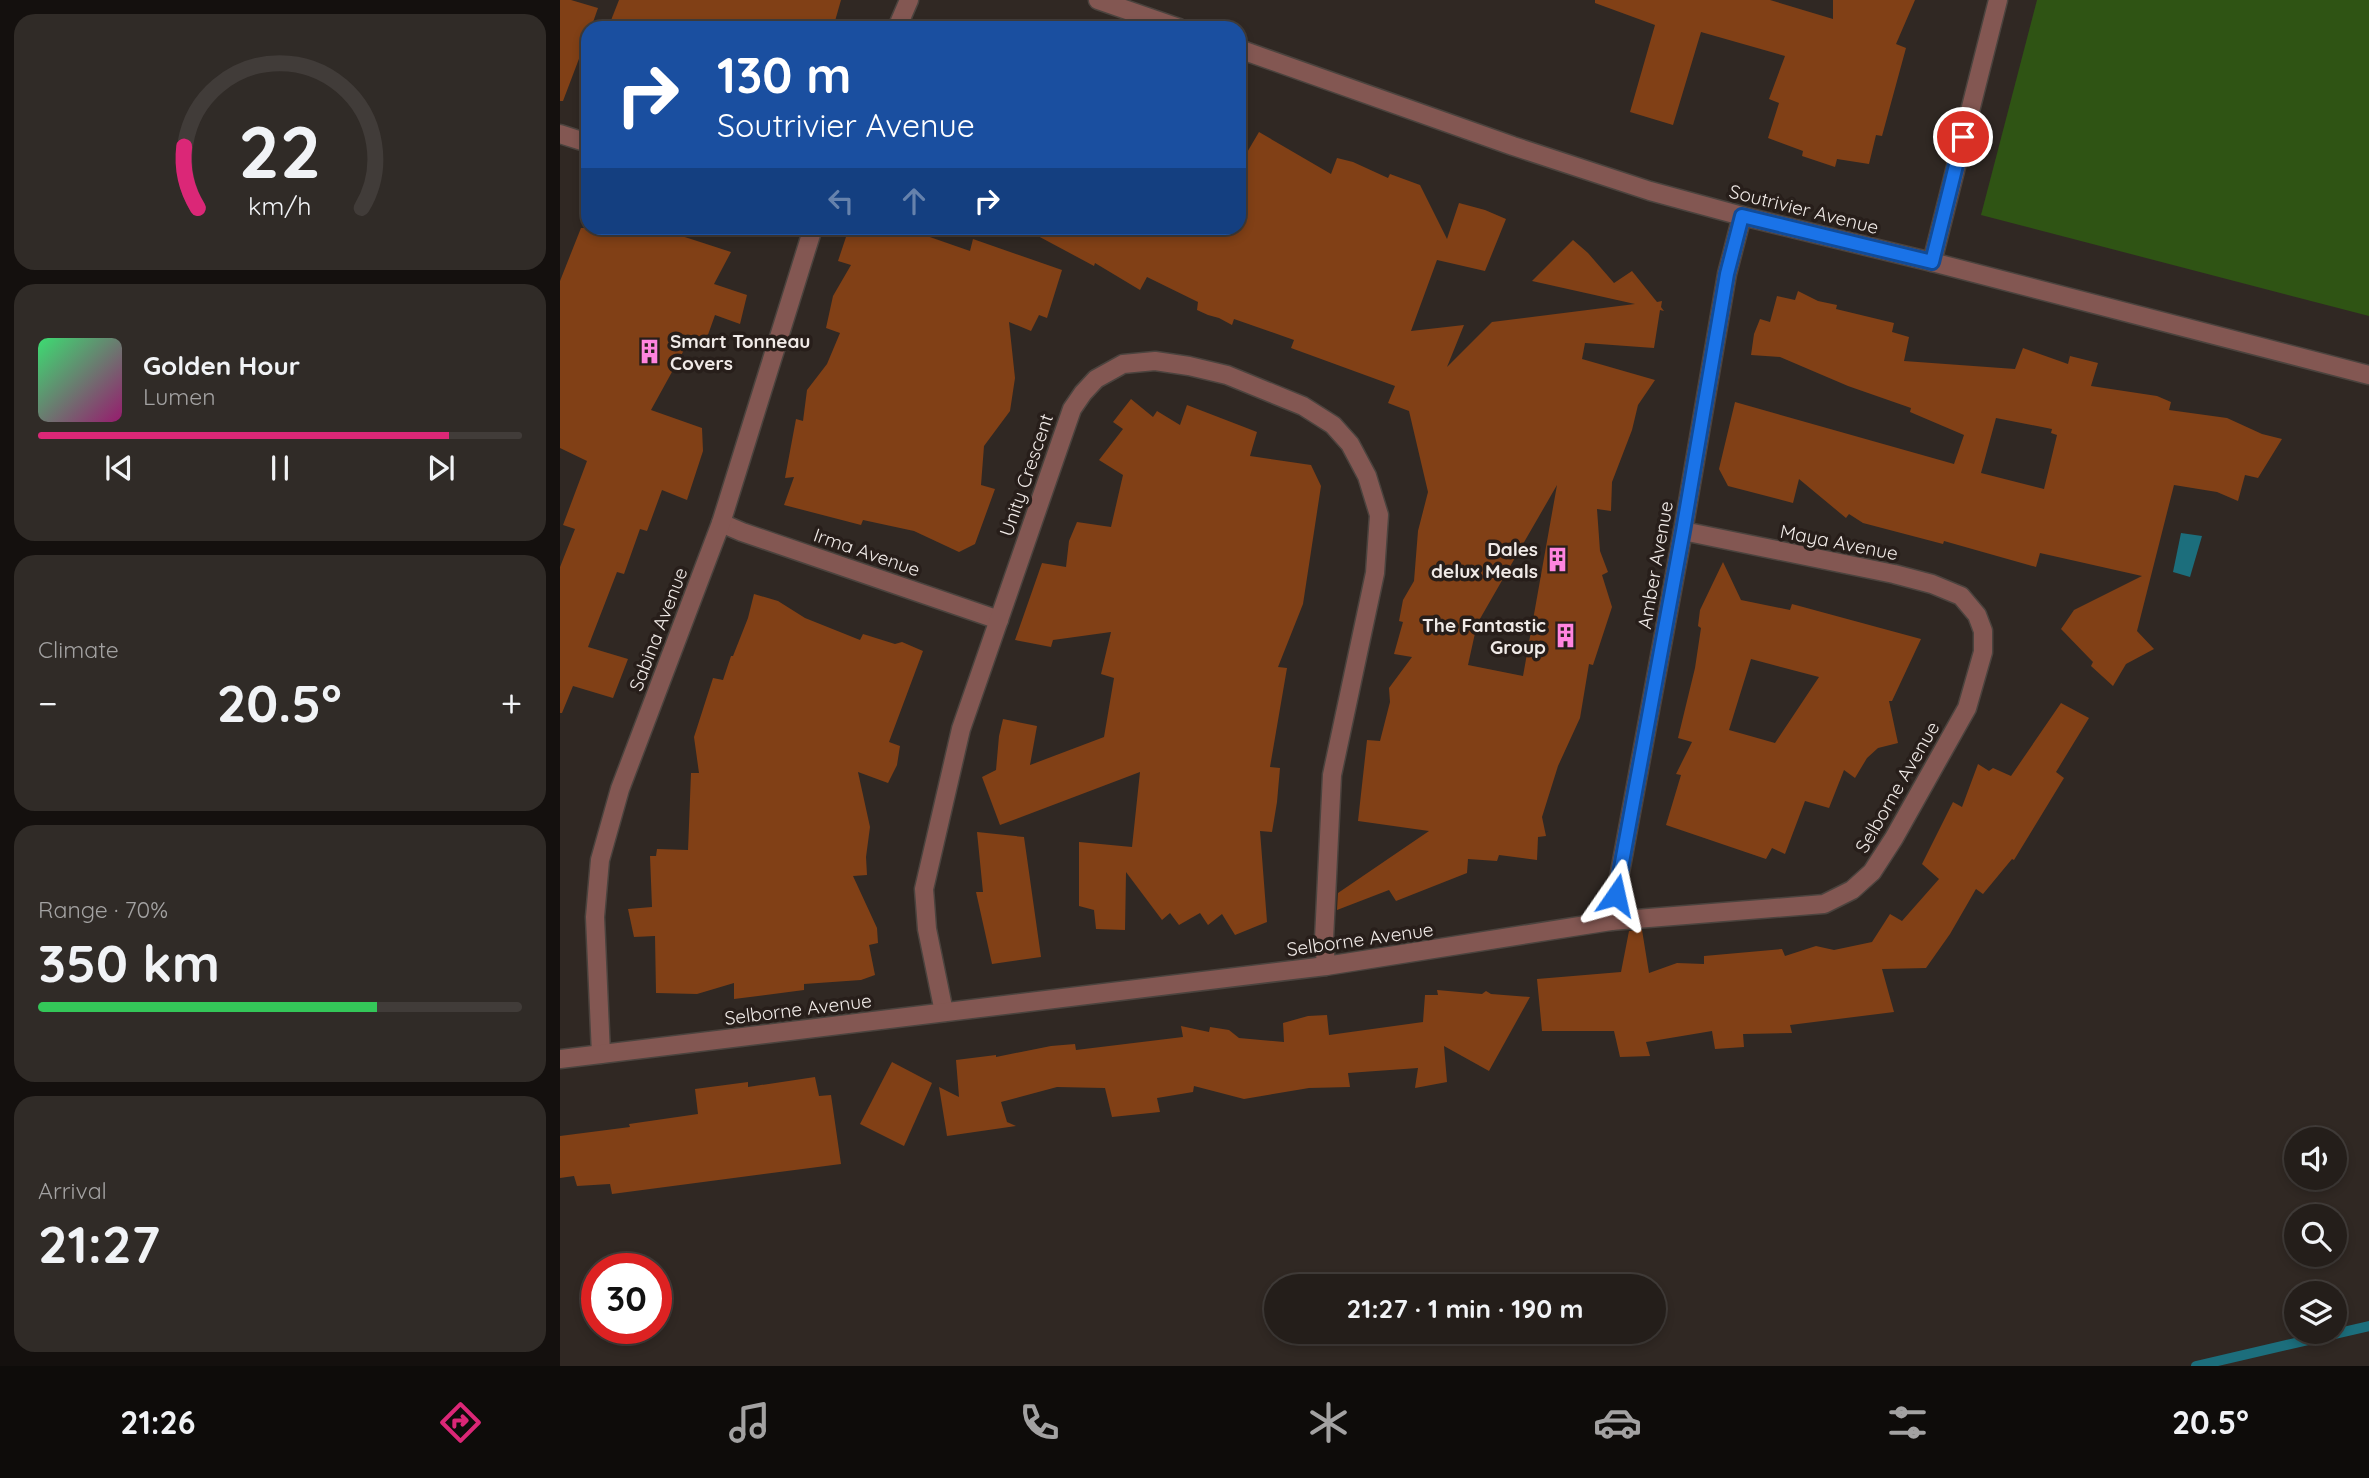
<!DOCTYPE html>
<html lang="en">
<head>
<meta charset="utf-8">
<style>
  :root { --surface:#241e1a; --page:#302b27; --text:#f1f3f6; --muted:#a3a2a2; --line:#413c39; --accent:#db2777 }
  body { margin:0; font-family:Quicksand,sans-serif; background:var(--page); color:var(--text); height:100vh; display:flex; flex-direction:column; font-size:26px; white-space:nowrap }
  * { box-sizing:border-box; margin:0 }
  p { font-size:23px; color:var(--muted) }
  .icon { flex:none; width:38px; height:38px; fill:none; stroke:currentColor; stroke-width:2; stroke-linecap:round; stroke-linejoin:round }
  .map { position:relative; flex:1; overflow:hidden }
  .details { display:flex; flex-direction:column; gap:14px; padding:14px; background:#14100e; width:560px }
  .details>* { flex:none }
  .guide { position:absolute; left:21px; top:21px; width:665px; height:214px; border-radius:21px; box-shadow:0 4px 10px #0003,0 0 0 2px var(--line); background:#1a4fa0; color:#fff; overflow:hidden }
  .controls { position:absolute; left:1724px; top:1127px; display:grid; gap:14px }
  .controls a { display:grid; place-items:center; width:63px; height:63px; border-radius:50%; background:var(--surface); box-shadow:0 4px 10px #0003,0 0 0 2px var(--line); font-size:35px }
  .speed { position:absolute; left:21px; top:1253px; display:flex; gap:14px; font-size:35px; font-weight:700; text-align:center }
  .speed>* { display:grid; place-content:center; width:91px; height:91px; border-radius:50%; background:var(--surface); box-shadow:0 4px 10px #0003,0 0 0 2px var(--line); line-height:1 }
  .speed .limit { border:10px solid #d22; background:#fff; color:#111 }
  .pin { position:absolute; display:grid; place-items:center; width:60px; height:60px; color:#fff; margin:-30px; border:4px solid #fff; border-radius:50%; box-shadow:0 2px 7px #0007 }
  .me { position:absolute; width:77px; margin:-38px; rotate:11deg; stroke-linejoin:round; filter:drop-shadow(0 0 5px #0008) }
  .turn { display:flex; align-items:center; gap:24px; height:147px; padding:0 21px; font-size:32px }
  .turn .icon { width:91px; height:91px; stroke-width:2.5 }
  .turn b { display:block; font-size:49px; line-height:60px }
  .lanes { display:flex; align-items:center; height:66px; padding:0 21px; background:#0003; justify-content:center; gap:35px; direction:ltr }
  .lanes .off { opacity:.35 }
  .big { font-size:52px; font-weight:700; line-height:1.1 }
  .details .widget { flex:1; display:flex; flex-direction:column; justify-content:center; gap:10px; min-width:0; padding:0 24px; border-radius:21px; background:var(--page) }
  .details .dial { align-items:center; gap:0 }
  .dial svg { height:182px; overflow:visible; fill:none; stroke:var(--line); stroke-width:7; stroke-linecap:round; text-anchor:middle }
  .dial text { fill:var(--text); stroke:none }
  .song { display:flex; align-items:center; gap:21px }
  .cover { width:84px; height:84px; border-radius:10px; background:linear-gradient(135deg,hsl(140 70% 55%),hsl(320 70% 35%)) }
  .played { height:7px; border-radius:4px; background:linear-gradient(90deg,var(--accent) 85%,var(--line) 85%) }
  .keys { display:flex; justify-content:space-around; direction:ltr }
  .heat { display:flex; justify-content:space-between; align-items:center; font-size:38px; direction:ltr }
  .charge { height:10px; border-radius:5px; background:linear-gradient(90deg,#34c759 70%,var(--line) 0) }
  .trip { position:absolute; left:704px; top:1274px; width:402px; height:70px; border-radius:35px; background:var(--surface); box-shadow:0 4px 10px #0003,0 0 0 2px var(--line); font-weight:700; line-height:70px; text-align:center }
  .tabs { display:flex; height:112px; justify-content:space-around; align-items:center; background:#0e0c0a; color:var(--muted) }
  .tabs .icon { width:49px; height:49px }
  .tabs .current { color:var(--accent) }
  .tabs b { font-size:32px; color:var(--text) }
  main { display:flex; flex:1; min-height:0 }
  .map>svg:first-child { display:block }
  .green { fill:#2f5414 }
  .water { fill:#1c6e7c }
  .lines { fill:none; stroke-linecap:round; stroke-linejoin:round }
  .stream { stroke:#1c6e7c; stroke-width:10 }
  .building { fill:#814016; fill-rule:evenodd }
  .minor-casing { stroke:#4b433e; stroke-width:21 }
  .minor { stroke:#835752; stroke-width:18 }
  .route-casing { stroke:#114b97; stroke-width:18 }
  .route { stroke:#1a73e8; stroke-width:12 }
  .labels { text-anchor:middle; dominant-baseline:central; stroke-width:7; stroke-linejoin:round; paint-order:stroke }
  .street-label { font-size:19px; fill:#f0eae7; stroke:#271e1a }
  .poi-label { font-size:19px; font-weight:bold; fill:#f0eae7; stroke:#271e1a; text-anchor:end }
</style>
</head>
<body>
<main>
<section class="details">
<div class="widget dial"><svg viewBox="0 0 100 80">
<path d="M14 69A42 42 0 1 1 86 69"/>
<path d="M14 69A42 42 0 0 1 8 42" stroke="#db2777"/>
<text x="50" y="56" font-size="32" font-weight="700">22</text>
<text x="50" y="72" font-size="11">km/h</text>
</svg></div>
<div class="widget">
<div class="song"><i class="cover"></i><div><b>Golden Hour</b><p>Lumen</p></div></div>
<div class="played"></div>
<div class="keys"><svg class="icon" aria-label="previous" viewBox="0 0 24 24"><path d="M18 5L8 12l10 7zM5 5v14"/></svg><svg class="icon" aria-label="pause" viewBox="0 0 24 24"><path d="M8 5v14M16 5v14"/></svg><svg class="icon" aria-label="next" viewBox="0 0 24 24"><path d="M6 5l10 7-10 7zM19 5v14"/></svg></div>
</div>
<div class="widget"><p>Climate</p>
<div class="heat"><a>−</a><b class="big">20.5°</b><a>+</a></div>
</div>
<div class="widget"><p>Range · 70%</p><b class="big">350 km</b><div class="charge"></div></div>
<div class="widget"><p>Arrival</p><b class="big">21:27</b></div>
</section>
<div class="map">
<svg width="1809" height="1366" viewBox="0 0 1809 1366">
  <rect width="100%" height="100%" fill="#302823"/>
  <path class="green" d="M1477 0H1809V316L1421 215Z"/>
  <path class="water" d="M1621 533 1642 536 1630 577 1613 572Z"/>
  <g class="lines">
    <path class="stream" d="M1636 1366 1809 1326"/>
  </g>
  <g class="building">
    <path d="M0 0H11L38 8 31 28H28V35L3 101H0Z"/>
    <path d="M59 0H281L275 21 267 28H48Z"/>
    <path d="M1035 0H1210L1273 19V0H1355L1336 44 1346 48 1322 136 1316 135 1309 164 1277 159 1275 167 1242 156 1243 151 1208 138 1219 103 1209 99 1225 56 1141 32 1113 125 1070 112 1095 25 1035 3Z"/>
    <path d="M699 132 771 174 777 158 793 162 828 178 830 174 860 185 887 239 899 203 925 210 946 219 925 271 877 260 851 331 904 325 887 367 932 322 1075 304 972 281 1013 240 1028 253 1054 283 1072 271 1097 302 1102 301 1101 307 1104 311 1100 310 1094 348 1025 343 1022 359 1095 380 1078 405 1072 430 1052 482 1051 511 1037 509 1040 551 1048 572 1042 575 1052 607 1033 665 1029 664 1020 718 998 766 982 817 986 836 978 837 977 860 939 855 937 861 908 859 907 873 836 901 829 890 777 910 778 893 869 831 798 821 807 740 820 741 830 702 829 688 852 657 834 654 843 622 839 621 843 600 854 581 858 531 868 492 849 411 828 403 835 386 731 348 734 340 674 319 672 325 659 318 648 315 637 310 638 302 587 277 580 290 535 263 534 266 463 228H679V166ZM997 485 963 676 908 665 917 624Z"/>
    <path d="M21 228H97L171 252 154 284 187 295 180 324 155 315 144 346 129 341 91 410 142 428 143 451 127 500 102 490 87 531 80 529 64 574 57 572 28 647 68 659 53 698 13 686 2 713H0V567L15 529 3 525 27 461 0 448V281Z"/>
    <path d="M289 228H344L410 251 413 239 502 270 487 318 479 315 471 331 449 322 455 378 450 411 424 446 421 485 435 489 415 544 399 552 354 531 303 520 301 525 224 505 234 477 225 478 236 419 243 421 247 390 267 364 280 333 266 328 273 296 291 265 278 261Z"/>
    <path d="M1238 291 1258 301 1277 305 1276 309 1334 323 1332 332 1349 337 1344 361 1455 369 1463 348 1508 364 1510 356 1538 363 1531 386 1597 396 1611 402 1609 410 1667 418 1702 434 1722 439 1698 478 1685 475 1678 501 1657 492 1614 485 1577 631 1594 649 1566 664 1553 686 1531 666 1533 662 1501 629 1514 610 1582 576 1480 553 1476 567 1384 541 1383 544 1303 523 1289 514 1286 518 1239 479 1233 503 1168 486 1159 469 1175 402 1394 464 1404 435 1350 412 1351 408 1288 386 1220 357 1191 355 1194 334 1200 319 1210 322 1217 296 1235 300ZM1436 418 1492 429 1491 433 1497 435 1484 489 1421 473Z"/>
    <path d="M571 399 593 417 597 411 620 425 627 405 697 432 690 456 751 465 761 486 743 604 718 667 727 668 710 767 720 768 717 802 712 832 700 831 707 922 675 935 662 914 648 925 640 913 619 925 610 913 602 920 566 872 565 930 536 929 534 910 519 906V842L572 847 580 772 440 825 422 777 436 770 439 736 443 719 477 726 470 765 544 737 554 678 541 674 551 632 493 640 491 647 455 640 482 563 506 567 509 541 517 522 551 527 563 475 539 460 563 429 553 422Z"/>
    <path d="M1163 562 1181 600 1230 610 1232 604 1361 639 1332 701H1329L1338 743 1318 748 1307 758 1295 778 1284 770 1269 808 1245 801 1225 854 1212 848 1206 859 1106 825 1121 775 1116 774 1132 742 1118 738 1135 668 1141 628 1138 626 1140 610ZM1191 659 1259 677 1215 743 1169 730Z"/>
    <path d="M194 594 218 601 245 618 300 640 303 634 335 644 342 642 363 651 329 742 340 746 337 765 328 783 298 772 310 827 306 857 307 875 293 876 317 928 318 943 309 945 315 975 301 980 244 984V990L174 999V983L137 994 96 993 95 936 74 937 68 909 92 907 90 856H96L97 849 128 850 131 773H139L134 737 153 678 163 680 171 656H173L188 618Z"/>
    <path d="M1501 703 1529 718 1496 772 1504 778 1454 860 1452 859 1423 894 1416 889 1390 934 1366 968 1322 969 1334 1012 1230 1025 1232 1033 1183 1034 1184 1047 1155 1049 1152 1031 1086 1042 1090 1056 1060 1057 1054 1031H982L977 979 1061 972 1069 931 1082 930 1089 973 1117 963 1144 964V956L1222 949 1225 956 1256 946 1274 950 1312 942 1330 914 1342 921 1379 879 1362 864 1393 802 1402 807 1418 764 1429 771 1433 768 1451 776Z"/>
    <path d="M417 832 464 837 481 957 432 964 416 892H423Z"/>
    <path d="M877 990 922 994 926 991 931 994 970 997 929 1071 884 1046 887 1082 855 1088 858 1068 788 1073 790 1087 749 1088 684 1099 634 1086 633 1092 597 1098 600 1112 552 1117 545 1088 497 1087 441 1102 447 1122 456 1126 387 1136 379 1087 399 1097 396 1060 436 1055V1057L491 1046 515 1044 516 1050 623 1037 621 1026 649 1032 650 1027 669 1030 679 1038 724 1042 723 1023 748 1016 767 1015 769 1035 863 1022 865 995H878Z"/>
    <path d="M332 1062 372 1083 344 1146 300 1124Z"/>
    <path d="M255 1077 259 1096 271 1095 281 1164 52 1194 50 1184 17 1186 14 1176 0 1178V1136L70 1127 69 1124 138 1114 135 1089 188 1082V1087Z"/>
  </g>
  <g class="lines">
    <defs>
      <g id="minor">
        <path d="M538 0 619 28"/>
        <path d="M337 28 349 0"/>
        <path d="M679 49 953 146 1090 191 1182 216 1372 262 1809 375"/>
        <path d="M0 134 28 143"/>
        <path d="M1372 262 1438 0"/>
        <path d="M161 523 182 532 439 620"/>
        <path d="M1051 921 1123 531 1167 274 1182 216"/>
        <path d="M384 1012 367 929 364 889 401 729 512 409 523 393 536 379 563 364 595 361 629 366 667 375 743 406 773 425 790 444 807 476 819 515 815 573 772 775 764 939 766 966"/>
        <path d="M41 1054 35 917 40 860 60 789 161 523 253 228"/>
        <path d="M0 1059 766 966 1051 921 1264 904 1292 890 1312 872 1334 838 1407 708 1423 652V631L1417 615 1401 596 1372 584 1334 574 1123 531"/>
      </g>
    </defs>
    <use href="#minor" class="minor-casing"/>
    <use href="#minor" class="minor"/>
  </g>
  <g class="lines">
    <defs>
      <path id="route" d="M1056 895 1123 531 1167 274 1182 216 1372 262 1403 137"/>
    </defs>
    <use href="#route" class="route-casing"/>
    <use href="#route" class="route"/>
  </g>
  <defs>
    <symbol id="building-bare" viewBox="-9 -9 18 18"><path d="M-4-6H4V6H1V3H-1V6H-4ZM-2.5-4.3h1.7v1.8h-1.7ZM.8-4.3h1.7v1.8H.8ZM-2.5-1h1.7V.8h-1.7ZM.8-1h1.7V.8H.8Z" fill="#ff85df" stroke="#271e1a" stroke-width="2.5" paint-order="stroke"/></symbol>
  </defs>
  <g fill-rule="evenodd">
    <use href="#building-bare" x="72" y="334" width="35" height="35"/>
    <use href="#building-bare" x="980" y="542" width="35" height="35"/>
    <use href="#building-bare" x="988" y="618" width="35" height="35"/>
  </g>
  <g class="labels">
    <g class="street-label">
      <text transform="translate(1244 209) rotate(14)">Soutrivier Avenue</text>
      <text transform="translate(466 475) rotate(-71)">Unity Crescent</text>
      <text transform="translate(1279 542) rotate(11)">Maya Avenue</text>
      <text transform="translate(307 552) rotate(19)">Irma Avenue</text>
      <text transform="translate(1095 565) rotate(-80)">Amber Avenue</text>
      <text transform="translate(98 629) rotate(-69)">Sabina Avenue</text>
      <text transform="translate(1337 787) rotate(-60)">Selborne Avenue</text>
      <text transform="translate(800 939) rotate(-8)">Selborne Avenue</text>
      <text transform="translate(238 1009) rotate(-7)">Selborne Avenue</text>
    </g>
    <g class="poi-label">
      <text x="110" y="341" text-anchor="start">Smart Tonneau<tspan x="110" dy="22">Covers</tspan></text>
      <text x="978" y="549">Dales<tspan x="978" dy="22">delux Meals</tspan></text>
      <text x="986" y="625">The Fantastic<tspan x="986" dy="22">Group</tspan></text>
    </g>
  </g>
</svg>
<div class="controls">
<a><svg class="icon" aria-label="sound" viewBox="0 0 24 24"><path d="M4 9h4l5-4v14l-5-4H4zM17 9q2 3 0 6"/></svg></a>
<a><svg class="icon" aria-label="search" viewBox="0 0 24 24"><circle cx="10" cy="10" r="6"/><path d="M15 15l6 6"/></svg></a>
<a><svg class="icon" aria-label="layers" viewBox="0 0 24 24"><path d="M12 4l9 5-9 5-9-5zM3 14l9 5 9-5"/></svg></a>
</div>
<div class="speed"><div class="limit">30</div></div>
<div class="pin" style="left:1403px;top:137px;background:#d93025"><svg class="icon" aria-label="arrive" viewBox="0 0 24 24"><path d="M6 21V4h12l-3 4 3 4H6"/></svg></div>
<svg class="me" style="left:1056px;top:895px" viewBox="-20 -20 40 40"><path d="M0-17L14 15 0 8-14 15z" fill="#1a73e8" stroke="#fff" stroke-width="4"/></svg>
<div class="trip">21:27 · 1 min · 190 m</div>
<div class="guide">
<div class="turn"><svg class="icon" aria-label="right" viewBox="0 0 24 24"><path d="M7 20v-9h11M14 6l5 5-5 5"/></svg><div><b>130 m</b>Soutrivier Avenue</div></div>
<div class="lanes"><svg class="icon off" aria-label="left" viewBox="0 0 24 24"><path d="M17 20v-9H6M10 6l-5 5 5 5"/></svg><svg class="icon off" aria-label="ahead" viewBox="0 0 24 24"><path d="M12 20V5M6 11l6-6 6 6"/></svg><svg class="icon" aria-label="right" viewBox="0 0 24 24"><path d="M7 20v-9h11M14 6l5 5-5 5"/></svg></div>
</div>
</div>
</main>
<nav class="tabs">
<b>21:26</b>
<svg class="icon current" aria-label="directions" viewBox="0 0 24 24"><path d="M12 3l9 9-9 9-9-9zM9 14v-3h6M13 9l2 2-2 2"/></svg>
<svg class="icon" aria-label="music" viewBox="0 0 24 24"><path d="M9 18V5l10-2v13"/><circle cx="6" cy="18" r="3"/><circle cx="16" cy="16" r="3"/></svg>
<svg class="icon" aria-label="phone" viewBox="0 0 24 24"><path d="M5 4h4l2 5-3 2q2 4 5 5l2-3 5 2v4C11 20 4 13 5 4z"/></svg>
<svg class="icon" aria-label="climate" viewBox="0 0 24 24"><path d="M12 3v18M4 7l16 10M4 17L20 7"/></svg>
<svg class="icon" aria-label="car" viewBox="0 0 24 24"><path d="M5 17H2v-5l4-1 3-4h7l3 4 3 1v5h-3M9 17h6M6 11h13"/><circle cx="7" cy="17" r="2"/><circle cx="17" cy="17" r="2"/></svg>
<svg class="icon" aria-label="filters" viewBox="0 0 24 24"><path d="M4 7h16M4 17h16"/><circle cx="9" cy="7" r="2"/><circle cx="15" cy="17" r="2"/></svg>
<b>20.5°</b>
</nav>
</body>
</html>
